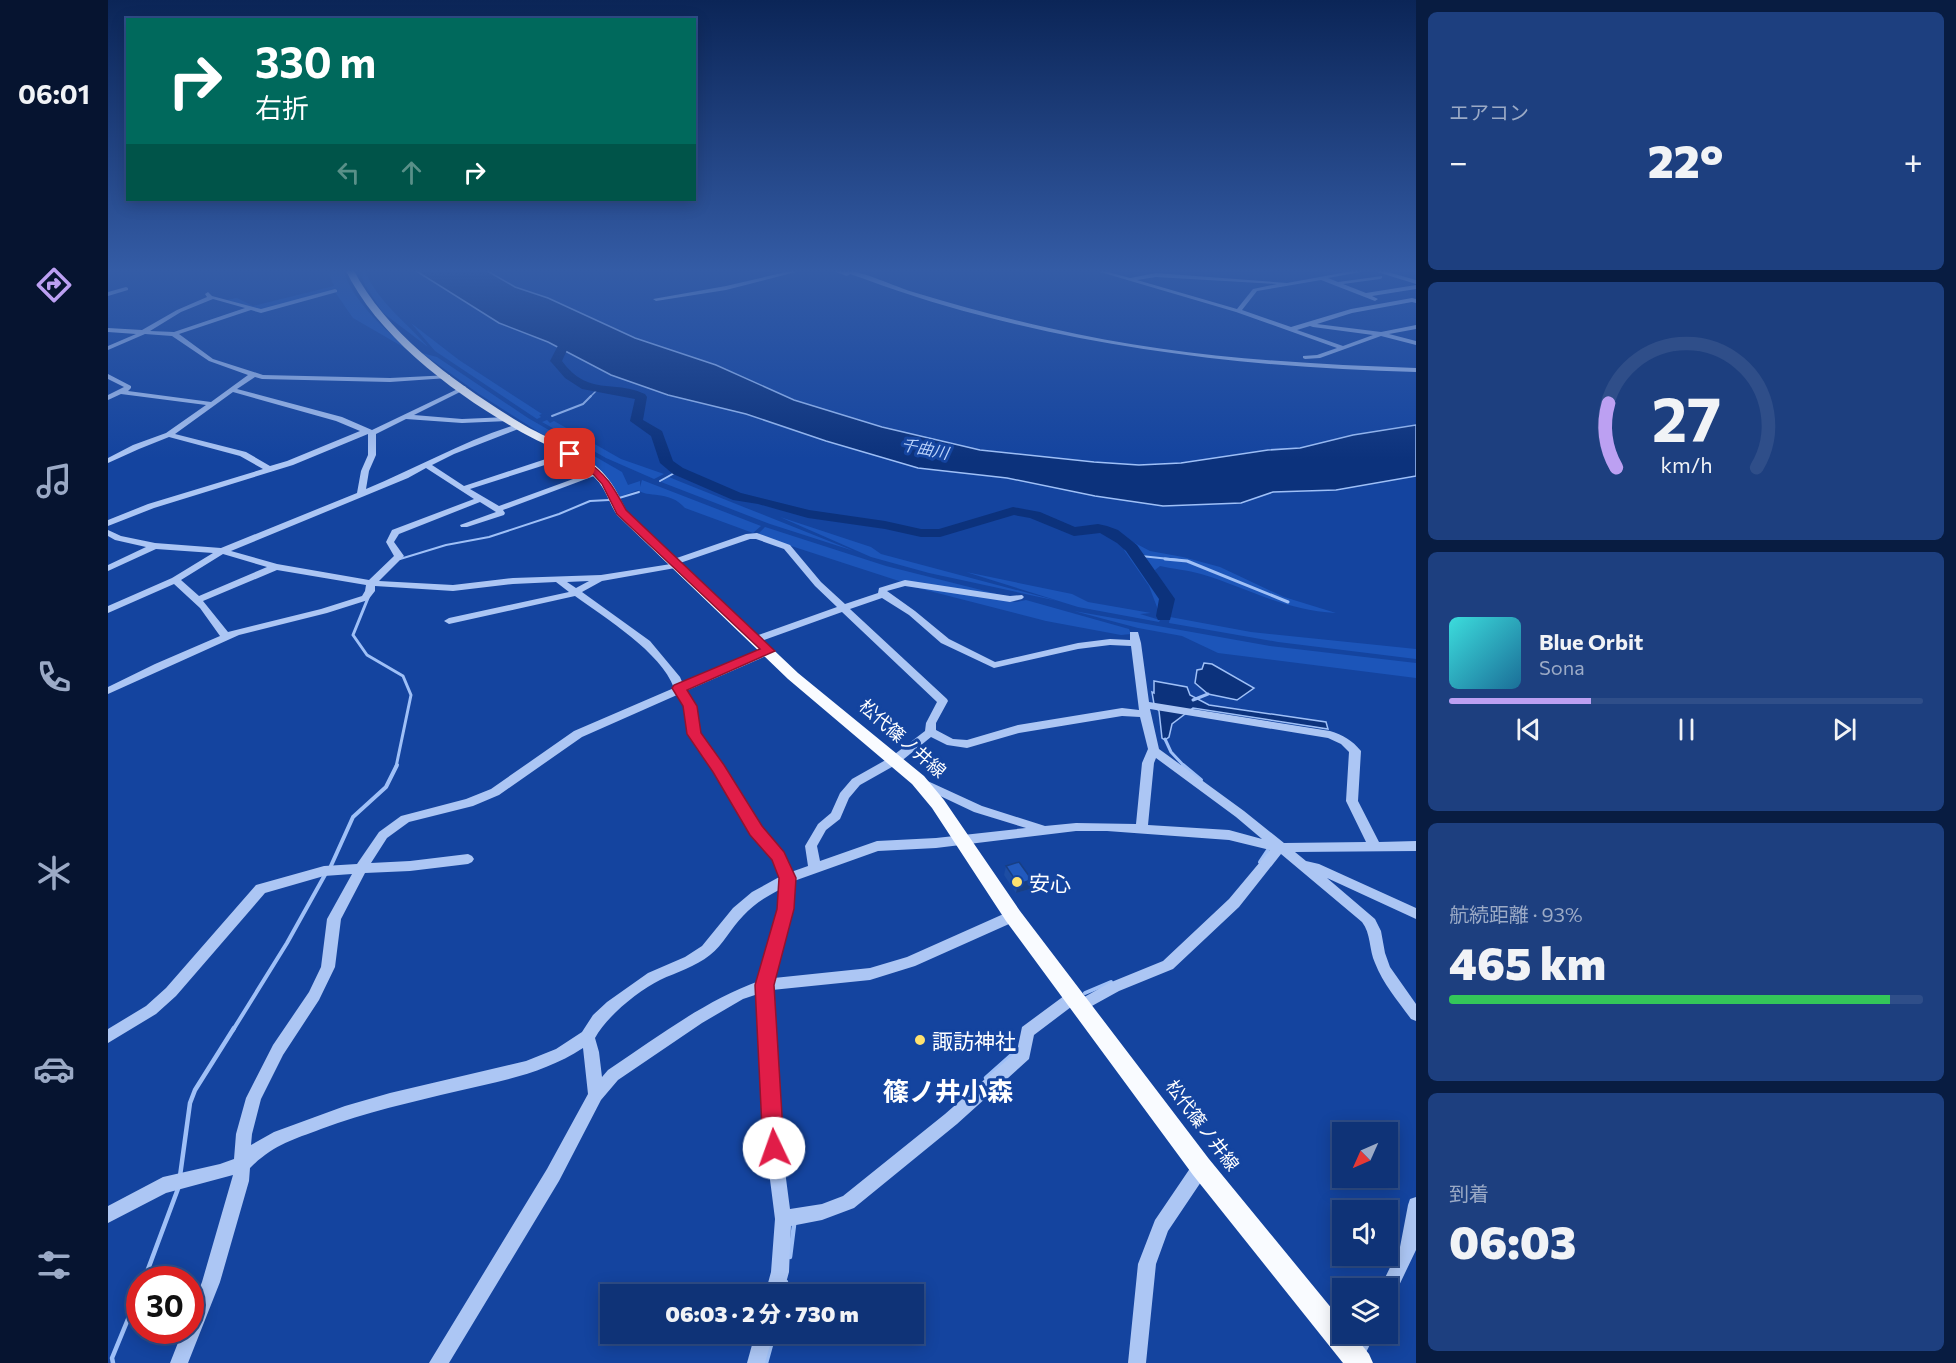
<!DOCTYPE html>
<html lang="ja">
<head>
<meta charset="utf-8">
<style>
  :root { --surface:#0f3377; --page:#1d3f7f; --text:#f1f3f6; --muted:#9baac6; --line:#2f4e89; --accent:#bca0f2 }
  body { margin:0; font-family:Commissioner,"Noto Sans JP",sans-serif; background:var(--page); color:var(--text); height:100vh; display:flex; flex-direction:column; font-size:22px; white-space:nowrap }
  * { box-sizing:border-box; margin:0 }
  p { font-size:20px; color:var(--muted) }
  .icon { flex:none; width:33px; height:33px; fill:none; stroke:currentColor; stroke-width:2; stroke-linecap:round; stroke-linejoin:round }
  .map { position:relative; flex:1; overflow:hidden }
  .side { display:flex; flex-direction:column; gap:12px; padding:12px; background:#081c41; width:540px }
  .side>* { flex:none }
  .banner { position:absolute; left:18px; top:18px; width:570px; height:183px; border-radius:0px; box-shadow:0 3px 15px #0003,0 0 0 2px var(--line); background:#00695c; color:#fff; overflow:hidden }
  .needle { width:39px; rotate:225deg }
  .buttons { position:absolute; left:1224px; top:1122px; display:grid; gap:12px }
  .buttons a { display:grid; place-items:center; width:66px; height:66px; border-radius:0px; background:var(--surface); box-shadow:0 3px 15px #0003,0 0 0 2px var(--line); font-size:30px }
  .speed { position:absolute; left:18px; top:1266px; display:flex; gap:12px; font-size:30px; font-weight:700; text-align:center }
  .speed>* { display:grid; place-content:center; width:78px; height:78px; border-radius:50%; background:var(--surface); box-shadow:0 3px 15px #0003,0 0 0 2px var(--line); line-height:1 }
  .speed .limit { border:9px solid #d22; background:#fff; color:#111 }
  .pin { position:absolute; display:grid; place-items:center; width:51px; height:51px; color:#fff; margin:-26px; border-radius:12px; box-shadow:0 3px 9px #0006 }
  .me { position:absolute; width:66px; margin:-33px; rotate:357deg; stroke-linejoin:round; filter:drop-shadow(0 0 4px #0008) }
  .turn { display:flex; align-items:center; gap:21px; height:126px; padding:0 30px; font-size:27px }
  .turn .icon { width:78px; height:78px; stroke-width:2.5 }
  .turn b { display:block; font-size:42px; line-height:51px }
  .lanes { display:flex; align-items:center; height:57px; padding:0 30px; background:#0003; justify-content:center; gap:30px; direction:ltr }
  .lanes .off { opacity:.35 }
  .big { font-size:45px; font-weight:800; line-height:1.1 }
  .side .card { flex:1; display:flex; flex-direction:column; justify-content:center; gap:9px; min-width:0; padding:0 21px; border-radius:9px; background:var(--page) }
  .side .dial { align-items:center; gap:0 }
  .dial svg { height:156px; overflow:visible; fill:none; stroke:var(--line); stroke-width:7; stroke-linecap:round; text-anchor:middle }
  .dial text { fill:var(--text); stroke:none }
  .song { display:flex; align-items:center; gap:18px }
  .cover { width:72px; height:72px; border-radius:9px; background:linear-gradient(135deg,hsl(180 70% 55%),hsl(200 70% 35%)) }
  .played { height:6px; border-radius:3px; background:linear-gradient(90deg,var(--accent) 30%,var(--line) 30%) }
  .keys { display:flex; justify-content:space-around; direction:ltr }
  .heat { display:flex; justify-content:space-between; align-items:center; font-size:33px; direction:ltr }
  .charge { height:9px; border-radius:4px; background:linear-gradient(90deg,#34c759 93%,var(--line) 0) }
  .trip { position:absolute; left:492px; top:1284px; width:324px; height:60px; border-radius:0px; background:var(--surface); box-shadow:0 3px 15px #0003,0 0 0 2px var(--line); font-weight:800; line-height:60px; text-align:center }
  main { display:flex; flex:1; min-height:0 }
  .menu { display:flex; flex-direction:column; width:108px; justify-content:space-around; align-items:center; background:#061430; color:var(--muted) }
  .menu .icon { width:42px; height:42px }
  .menu .current { color:var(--accent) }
  .menu b { font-size:27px; color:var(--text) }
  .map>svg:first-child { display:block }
  .green { fill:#1c55b9 }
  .water { fill:#0c327c; stroke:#9fc0f7; stroke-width:1.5 }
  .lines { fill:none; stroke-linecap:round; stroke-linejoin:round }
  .stream-far4 { stroke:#9fc0f7; stroke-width:1.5 }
  .stream-far3 { stroke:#9fc0f7; stroke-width:2 }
  .stream-far2 { stroke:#9fc0f7; stroke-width:3 }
  .stream-far1 { stroke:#9fc0f7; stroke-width:4 }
  .stream { stroke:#9fc0f7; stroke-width:4.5 }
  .river { fill:#0c327c; fill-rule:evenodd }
  .minor { fill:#acc6f4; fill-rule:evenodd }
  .major { fill:#f9fbff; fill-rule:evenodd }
  .wall { fill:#1d4da3 }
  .shaded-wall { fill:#183f85 }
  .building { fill:#225abe; stroke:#183f85; stroke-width:1.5 }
  .route { fill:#e11d48; stroke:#92132f; stroke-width:1.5 }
  .poi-dot { fill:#ffe26f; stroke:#14449f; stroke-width:2 }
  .labels { text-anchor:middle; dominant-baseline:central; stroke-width:6; stroke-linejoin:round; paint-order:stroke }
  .far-water-label { font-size:16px; font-style:italic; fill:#b9d1fa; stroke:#14449f }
  .street-label { font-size:18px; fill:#fff; stroke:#14449f }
  .near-poi-label { font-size:21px; fill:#fff; stroke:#14449f; text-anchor:start }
  .near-quarter-label { font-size:26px; font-weight:bold; fill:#fff; stroke:#14449f }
</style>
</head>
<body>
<main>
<nav class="menu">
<b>06:01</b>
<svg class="icon current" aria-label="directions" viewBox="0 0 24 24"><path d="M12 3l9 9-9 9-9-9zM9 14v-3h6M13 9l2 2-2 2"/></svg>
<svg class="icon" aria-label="music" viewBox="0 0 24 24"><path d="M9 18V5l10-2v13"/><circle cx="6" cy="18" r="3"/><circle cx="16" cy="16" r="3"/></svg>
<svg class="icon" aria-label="phone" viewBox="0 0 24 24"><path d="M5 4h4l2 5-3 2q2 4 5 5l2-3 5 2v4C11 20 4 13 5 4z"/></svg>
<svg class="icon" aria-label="climate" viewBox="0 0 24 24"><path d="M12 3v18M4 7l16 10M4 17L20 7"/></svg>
<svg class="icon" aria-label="car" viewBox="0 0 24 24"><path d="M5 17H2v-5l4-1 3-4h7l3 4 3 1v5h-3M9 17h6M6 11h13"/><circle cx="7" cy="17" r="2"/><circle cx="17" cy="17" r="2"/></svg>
<svg class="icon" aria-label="filters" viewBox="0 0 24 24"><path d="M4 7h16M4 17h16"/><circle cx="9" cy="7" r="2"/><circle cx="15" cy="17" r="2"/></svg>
</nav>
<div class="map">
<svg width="1308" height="1363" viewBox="0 0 1308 1363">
  <rect width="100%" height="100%" fill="#14449f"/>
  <g class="green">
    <path d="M219 269H235C245 302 273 324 297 348L245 318 227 292 229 290 153 310 118 300 129 298 145 306 226 286Z"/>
    <path d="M251 269H256C269 301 298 322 320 347L275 313 257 285Z"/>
    <path d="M303 323 351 360 434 414 431 415 433 417 429 419 327 351Z"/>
    <path d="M314 353 329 357 420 418 514 472 520 485 532 481V487L534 480 653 526 645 533 577 508C562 490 538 498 530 490L511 497 497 474 371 394Z"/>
    <path d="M439 420 442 423 446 421 513 459 556 474 546 479 498 458 434 422Z"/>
    <path d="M561 477 573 482 746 551 662 524 553 482Z"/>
    <path d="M672 517 763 547 773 554 950 601 821 573 763 557Z"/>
    <path d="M657 527 778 566 897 596 791 581 649 535Z"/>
    <path d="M1021 540 1042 551 1075 557 1112 567 1176 597 1228 613C1174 610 1143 589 1093 574 1080 570 1065 569 1052 566L1047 570C1053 589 1066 593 1060 616L1052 615 1041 586 1016 550Z"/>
    <path d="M858 572 964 594 980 602 1043 613 1032 614 1052 620 1051 622 970 607Z"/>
    <path d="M802 586 908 602 918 600 1021 629 1023 634 1013 635 938 621Z"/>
    <path d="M966 611 1162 646 1308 663V678L1110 653 1074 636 1030 628Z"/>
    <path d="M1062 617 1143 632 1308 649V659L1170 642 1061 623Z"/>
  </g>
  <g class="water">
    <path d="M305 269H376L407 287 440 298 527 338 608 365 686 400 774 427 872 450 986 462 1031 465 1073 463 1160 450 1192 448 1245 435 1308 425V476L1228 490 1165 492 1133 503 1055 506 987 496 899 478 810 468 718 441 638 414 560 395 503 375 440 342 391 323Z"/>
    <path d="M1096 663 1104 664 1146 688 1129 700 1100 694 1087 683 1089 670 1094 669Z"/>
    <path d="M1046 681 1079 687 1082 695 1101 705 1218 722 1220 729 1085 708 1064 724 1061 737 1057 740 1054 738 1051 711 1046 704 1044 692 1046 693Z"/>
  </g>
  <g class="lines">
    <path class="stream-far4" d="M482 397 489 390"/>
    <g class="stream-far3">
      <path d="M444 416 475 404 483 396"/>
      <path d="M552 481 570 471"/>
      <path d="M511 498 531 492"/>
      <path d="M1033 556 1071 560"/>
      <path d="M292 559 338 545 381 537 451 514 482 501 501 500"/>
    </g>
    <g class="stream-far2">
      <path d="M1057 559 1079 561 1180 602"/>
      <path d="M260 598 245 635 259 655 295 676 303 695 288 767"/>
      <path d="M1085 700 1100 694"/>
      <path d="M1057 739 1063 752 1077 767"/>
    </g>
    <g class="stream-far1">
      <path d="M1075 765 1093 780"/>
      <path d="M1152 862 1160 850"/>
      <path d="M222 868 245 817 278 787 289 765"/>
      <path d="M977 993 1003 982"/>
      <path d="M125 1030 179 943 218 873"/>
    </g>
    <g class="stream">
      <path d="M878 1078 905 1054"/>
      <path d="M72 1176 82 1103 87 1090 126 1028"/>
      <path d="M682 1257 686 1225"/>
      <path d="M36 1280 71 1186"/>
      <path d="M676 1294 678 1282"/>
      <path d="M5 1363 4 1358 32 1290"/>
      <path d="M658 1363 666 1334"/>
    </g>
    <path class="river" d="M463 327 468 330 454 361C481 397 504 379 537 394L539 397 535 420 554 431 565 461 575 468 633 493 701 510 777 521 813 529H831L905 507 932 512 967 527 990 524 999 526 1010 530 1029 545 1067 599 1062 620H1050L1048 616 1051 599 1018 551 1009 543 992 533 966 536 922 518 906 515 832 537H813L777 529 700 518 650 504 625 500 565 474 552 463 543 436 522 421 527 399 474 389 457 378 444 363 442 361 458 330Z"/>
    <g class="minor">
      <path d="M691 269H699L618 290 548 301 545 299 618 286Z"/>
      <path d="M720 269C746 266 777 283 805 292 850 306 896 318 941 328 1062 356 1185 364 1308 368V372C1160 368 1015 353 871 315 827 304 784 289 742 274L739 276Z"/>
      <path d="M982 269H989L1022 278 1048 273 1179 283 1255 269H1269L1308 280V284L1263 270 1220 278 1230 282 1274 276V278L1272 279 1235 284 1258 293 1308 285V289L1264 296 1270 299 1267 301 1213 280 1149 291 1134 310 1183 327 1243 309 1304 298 1308 299V303L1304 302 1244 313 1209 324 1273 332 1308 325V329L1281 334 1308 341V345L1273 336 1212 358 1197 359 1195 358V356L1209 355 1229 348 1128 312ZM1048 277 1169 284 1145 289 1129 309 1029 280ZM1202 326 1205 327 1265 335 1235 346 1189 330Z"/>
      <path d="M18 287 20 288V290L0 296V292Z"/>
      <path d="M227 289 229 290V292L153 313 143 310 71 334 105 359 155 375 282 378 342 375V377L340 378 282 382 154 379 147 377 129 389 234 417 264 430 356 386 358 387V389L306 415 354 419 400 417 404 419 400 421 354 423 298 419 268 434V455L261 471 258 489C309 468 357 440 410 424L414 426 413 428 346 454 324 465 356 486 459 452H465V456L362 489 391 506 487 471H493L494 473 395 510 397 513 396 515 359 527H353L352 525 388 512 372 502 291 534 286 542 296 556 271 581 345 585 405 578 493 575 563 564V560L638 534 649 533 682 545 713 582 737 604 770 593 771 588 797 580 902 596 914 595 916 597 914 599 902 602 797 586 779 591 807 611 841 639 887 662 970 643 1002 639 1022 640V632H1030L1033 643 1041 702 1222 731C1235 735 1244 740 1253 751L1250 801 1271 842 1308 841V851L1187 852 1198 861 1211 864 1308 908V919L1219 878 1267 919 1273 931 1277 953 1282 967 1308 1004V1021L1303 1019C1290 1001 1275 984 1267 963 1261 950 1263 933 1254 922L1173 854 1131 907 1065 969 1011 991 973 1012 968 1010 966 1006 967 1004 926 1035 921 1059 849 1124 746 1208 714 1220 683 1226 681 1272 675 1294H657L663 1272 667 1219 658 1148 650 994 635 999 594 1023 510 1080 493 1100 451 1181 341 1363H321L439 1169 480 1094 475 1048C437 1073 394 1081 350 1091 304 1102 258 1112 213 1129 184 1140 165 1145 142 1168L141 1181 112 1282 80 1363H62L75 1330H82V1311L94 1282 125 1175 58 1193 0 1223V1206L55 1177 112 1164 126 1159 128 1134 138 1098 165 1045 201 992 213 967 219 919 244 874 216 876 157 893 68 996 48 1014 0 1043V1029L38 1006 58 988 148 885 216 866 249 864 271 832 293 816 358 799 383 789 466 731 566 688C553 652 497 618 467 596L341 624 336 621 341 618 461 592 448 582 405 584 345 591 267 586V591L260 600 219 613 131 635 0 694V687L47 664 112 636 92 608 66 584 0 613V606L64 578 105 553 48 549 0 571V565L38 547 7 540 0 536V530L13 536 47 543 113 548 249 493 253 471 260 455V434L185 465 46 508 0 526V520L40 504 155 469 132 456 61 437 31 449 0 463V458L25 445 58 433 98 405 13 394 0 400V395L16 387 0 379V374L23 386V388L20 391 103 402 140 375 101 361 64 336 37 334 0 350V346L28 334 0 332V328L34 330 69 310 99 297 97 294 100 292 104 296 153 309ZM105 299 137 308 66 332 42 331 73 312ZM125 392 228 421 252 431 179 461 162 466 138 452 67 434ZM318 468 366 499 284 530 278 542 286 556 261 580 169 564 123 551 300 478ZM642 539H648L676 549 707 586 729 607 645 637 644 639 645 641H653L734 612 829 702 818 723 817 731 783 757 744 779 732 793 723 813 710 824 697 846 700 866 683 872 674 854 652 828 615 765 591 733 587 706 578 691 665 653 666 651 665 649H657L575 684 572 677 542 641 474 592 494 581 573 567 575 565 572 563ZM115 554 159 567 91 596 73 580ZM169 570 258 585 257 591 254 596 213 609 120 632 95 601ZM481 581 468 588 459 582ZM774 598 801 615 833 643 886 668 970 649 1002 645 1023 646 1031 710 1014 708 910 725 859 740 845 739 828 730V723L840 701 839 699 742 609ZM569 695 577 706 580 734 607 770 644 834 665 860 673 876 644 892 625 908 594 946 577 957 540 973 499 1002 485 1015 474 1032 448 1049 418 1061 282 1093 237 1106 166 1132 143 1145 144 1134 153 1099 175 1055 211 1000 227 967 233 919 257 873 302 871 360 864 364 862 366 859 364 856 360 854 302 861 263 863 279 838 301 822 365 806 391 795 474 737ZM1042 709 1220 738 1233 744 1241 752 1238 801 1258 842 1176 843 1136 811 1051 749ZM1014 716 1032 717 1040 749 1034 763 1028 824 968 823 937 826 874 806 813 778 809 779 807 782 809 785 866 812 918 828 828 838 769 841 712 861 709 846 718 830 732 819 741 798 752 785 791 763 823 737 839 745 859 748 911 733ZM1048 758 1128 817 1154 839 1121 830 1040 825 1046 763ZM968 831H999L1121 840 1162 850 1121 899 1055 961 1001 983 971 1000 972 997 970 993 965 991 960 993 914 1027 909 1051 837 1114 735 1196 714 1204 682 1209 674 1148 664 990 762 980 807 966 910 920 912 916 910 912 905 911 900 912 799 957 762 968 666 978 684 909 686 881 770 851 828 848ZM673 889 670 909 651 981C596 1001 548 1038 500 1070L494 1077 491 1052 487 1038C499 1016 530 991 552 980 569 972 587 967 602 955 615 945 623 928 635 916 646 904 659 896 673 889Z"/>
      <path d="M1093 1159 1099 1161 1101 1167 1099 1173 1060 1231 1048 1264 1038 1363H1020L1030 1264 1047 1220 1087 1161Z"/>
      <path d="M1308 1197V1250L1286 1296 1280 1299V1288H1272L1292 1247 1300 1205 1302 1199Z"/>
      <path d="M647 1334H665L657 1363H639Z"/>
      <path d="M1248 1334H1267L1253 1363H1241L1237 1356Z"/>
    </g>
    <path class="major" d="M237 269H245C280 336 348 383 411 422 440 440 474 449 497 475 506 485 512 498 518 510L690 673 816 776 836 800 912 911 1101 1159 1234 1321V1334H1245L1261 1354 1265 1363H1235L1085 1175 898 921 824 808 804 784 680 679 509 515C501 503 498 489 488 479 467 455 435 445 408 429 344 392 269 336 237 269Z"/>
  </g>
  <path class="wall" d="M898 866 924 880 922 889 908 893 896 875Z"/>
  <path class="shaded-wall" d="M924 880 922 889 908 893 910 884Z"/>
  <path class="building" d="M911 862 924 880 910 884 898 866Z"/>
  <linearGradient id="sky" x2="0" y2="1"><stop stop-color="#0b2557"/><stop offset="0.59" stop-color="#345ca6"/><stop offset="1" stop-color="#345ca6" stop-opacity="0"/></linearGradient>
  <rect width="1308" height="459" fill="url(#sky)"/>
  <path class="route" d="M459 452C466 451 470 455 476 459 499 475 505 486 518 510L667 651 579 690 589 706 593 733 616 765 654 826 676 852 688 878 686 909 666 985 676 1148 673 1155 666 1158 658 1155 655 1148 647 985 669 909 671 878 664 860 642 835 605 772 579 734 575 706 564 688 566 685 652 649 509 514 494 484 486 475 459 457Z"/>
  <g class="poi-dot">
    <circle cx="909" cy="882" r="6"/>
    <circle cx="812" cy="1040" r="6"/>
  </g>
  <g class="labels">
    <g class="far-water-label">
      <text transform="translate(817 448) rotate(11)">千曲川</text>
    </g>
    <g class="street-label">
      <text transform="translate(795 738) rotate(41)">松代篠ノ井線</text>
      <text transform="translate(1095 1125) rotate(53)">松代篠ノ井線</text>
    </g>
    <g class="near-poi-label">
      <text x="921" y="882">安心</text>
      <text x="824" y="1040">諏訪神社</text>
    </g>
    <g class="near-quarter-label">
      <text x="840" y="1090">篠ノ井小森</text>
    </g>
  </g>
</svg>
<div class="buttons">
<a><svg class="needle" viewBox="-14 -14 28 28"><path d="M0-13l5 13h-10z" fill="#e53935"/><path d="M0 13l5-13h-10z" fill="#9baac6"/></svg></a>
<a><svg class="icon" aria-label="sound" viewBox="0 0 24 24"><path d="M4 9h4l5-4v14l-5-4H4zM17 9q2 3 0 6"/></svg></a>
<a><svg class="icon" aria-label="layers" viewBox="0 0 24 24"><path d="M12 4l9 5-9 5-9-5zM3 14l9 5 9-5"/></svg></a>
</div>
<div class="speed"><div class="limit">30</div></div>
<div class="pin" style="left:462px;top:454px;background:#d93025"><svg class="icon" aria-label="arrive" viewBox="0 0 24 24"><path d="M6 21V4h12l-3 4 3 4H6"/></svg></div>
<svg class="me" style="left:666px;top:1148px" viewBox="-20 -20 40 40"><circle r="19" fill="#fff"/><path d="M0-13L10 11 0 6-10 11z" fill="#e11d48"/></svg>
<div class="trip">06:03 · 2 分 · 730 m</div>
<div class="banner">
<div class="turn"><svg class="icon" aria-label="right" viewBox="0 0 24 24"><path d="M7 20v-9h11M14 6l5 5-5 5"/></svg><div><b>330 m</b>右折</div></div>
<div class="lanes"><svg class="icon off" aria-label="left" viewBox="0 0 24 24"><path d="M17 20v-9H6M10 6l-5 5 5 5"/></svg><svg class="icon off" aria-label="ahead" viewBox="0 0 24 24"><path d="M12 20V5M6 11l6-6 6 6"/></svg><svg class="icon" aria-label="right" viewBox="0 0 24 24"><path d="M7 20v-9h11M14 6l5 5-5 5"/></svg></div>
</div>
</div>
<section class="side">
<div class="card"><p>エアコン</p>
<div class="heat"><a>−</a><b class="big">22°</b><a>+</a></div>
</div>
<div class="card dial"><svg viewBox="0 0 100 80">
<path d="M14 69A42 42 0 1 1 86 69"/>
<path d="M14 69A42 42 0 0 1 10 36" stroke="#bca0f2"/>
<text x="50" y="56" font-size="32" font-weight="700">27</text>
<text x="50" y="72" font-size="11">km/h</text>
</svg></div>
<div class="card">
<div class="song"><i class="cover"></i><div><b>Blue Orbit</b><p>Sona</p></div></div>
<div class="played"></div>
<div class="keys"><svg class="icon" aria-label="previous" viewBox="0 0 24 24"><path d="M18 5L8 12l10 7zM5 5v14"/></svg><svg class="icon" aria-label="pause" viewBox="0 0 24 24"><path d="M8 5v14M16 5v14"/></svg><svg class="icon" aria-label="next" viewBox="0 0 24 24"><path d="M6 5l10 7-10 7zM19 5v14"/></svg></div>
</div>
<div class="card"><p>航続距離 · 93%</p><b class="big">465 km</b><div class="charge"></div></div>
<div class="card"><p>到着</p><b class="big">06:03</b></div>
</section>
</main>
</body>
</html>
